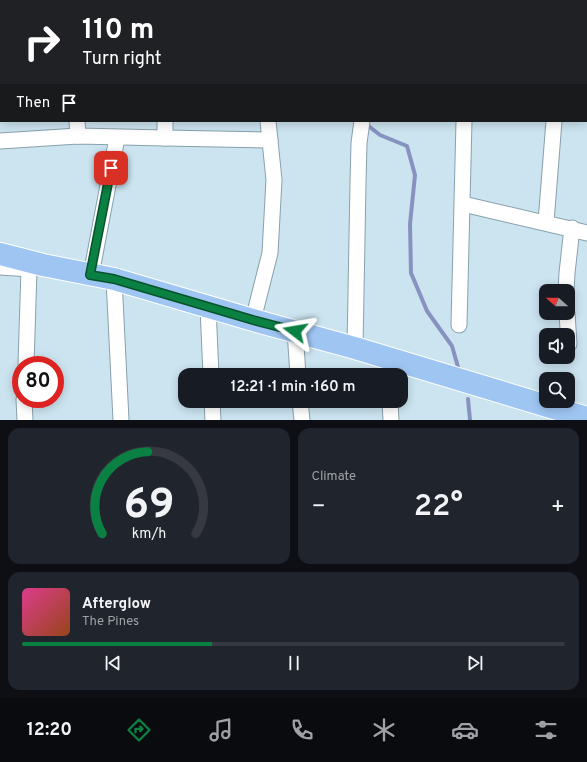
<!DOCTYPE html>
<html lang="en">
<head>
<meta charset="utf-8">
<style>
  :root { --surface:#171b24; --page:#20242c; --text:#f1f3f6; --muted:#9ea1a6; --line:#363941; --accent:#0b8043 }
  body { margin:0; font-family:Overpass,sans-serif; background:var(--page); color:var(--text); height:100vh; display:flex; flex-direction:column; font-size:15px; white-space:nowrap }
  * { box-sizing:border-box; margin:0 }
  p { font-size:13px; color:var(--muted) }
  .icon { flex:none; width:22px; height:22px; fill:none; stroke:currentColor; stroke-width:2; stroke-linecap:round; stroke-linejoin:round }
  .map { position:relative; height:420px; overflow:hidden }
  .sheet { display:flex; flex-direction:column; gap:8px; padding:8px; background:#0d0f14; flex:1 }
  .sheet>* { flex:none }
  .top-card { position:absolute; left:0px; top:0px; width:587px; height:122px; box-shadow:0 2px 10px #0003; background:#202124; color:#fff; overflow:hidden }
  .needle { width:26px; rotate:291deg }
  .fabs { position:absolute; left:539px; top:284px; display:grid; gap:8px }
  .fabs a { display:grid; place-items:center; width:36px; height:36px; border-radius:8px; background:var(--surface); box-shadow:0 2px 10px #0003; font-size:20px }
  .speed { position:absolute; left:12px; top:356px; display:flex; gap:8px; font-size:20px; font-weight:700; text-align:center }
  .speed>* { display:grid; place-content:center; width:52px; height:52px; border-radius:50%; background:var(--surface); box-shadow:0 2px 10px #0003; line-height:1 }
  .speed .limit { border:6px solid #d22; background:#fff; color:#111 }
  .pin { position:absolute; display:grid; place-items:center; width:34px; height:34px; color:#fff; margin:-17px; border-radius:8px; box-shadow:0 2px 6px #0006 }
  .me { position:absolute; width:44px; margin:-22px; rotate:284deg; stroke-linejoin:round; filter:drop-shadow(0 0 3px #0008) }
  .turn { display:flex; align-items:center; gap:14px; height:84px; padding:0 16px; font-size:18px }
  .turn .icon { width:52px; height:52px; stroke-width:2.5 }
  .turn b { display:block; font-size:28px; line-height:34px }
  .then { display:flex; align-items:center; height:38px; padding:0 16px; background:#0003; gap:8px; font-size:15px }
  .big { font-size:30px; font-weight:600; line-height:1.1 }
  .sheet .tile { flex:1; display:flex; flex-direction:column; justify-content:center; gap:6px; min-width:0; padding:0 14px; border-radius:12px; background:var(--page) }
  .sheet .dial { align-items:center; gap:0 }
  .dial svg { height:104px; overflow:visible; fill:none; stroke:var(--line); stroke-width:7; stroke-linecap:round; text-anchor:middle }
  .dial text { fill:var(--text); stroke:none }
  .song { display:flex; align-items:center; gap:12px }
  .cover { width:48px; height:48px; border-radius:6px; background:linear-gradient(135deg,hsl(330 70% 55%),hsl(20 70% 35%)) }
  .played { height:4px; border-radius:2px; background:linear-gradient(90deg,var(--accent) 35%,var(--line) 35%) }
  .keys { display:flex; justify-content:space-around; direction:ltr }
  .heat { display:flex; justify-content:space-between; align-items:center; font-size:22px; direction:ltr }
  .sheet .tiles { flex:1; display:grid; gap:8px; grid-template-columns:1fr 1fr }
  .tile:last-child { grid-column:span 2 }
  .trip { position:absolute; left:178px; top:368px; width:230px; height:40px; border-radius:12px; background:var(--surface); box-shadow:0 2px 10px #0003; font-weight:600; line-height:40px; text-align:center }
  .tabs { display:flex; height:64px; justify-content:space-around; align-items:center; background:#090b0e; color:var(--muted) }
  .tabs .icon { width:28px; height:28px }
  .tabs .active { color:var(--accent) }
  .tabs b { font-size:18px; color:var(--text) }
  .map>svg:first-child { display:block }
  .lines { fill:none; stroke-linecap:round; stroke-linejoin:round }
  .stream { stroke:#8892c0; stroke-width:4 }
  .minor-casing { stroke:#88a1ac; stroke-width:17 }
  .trunk-casing { stroke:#fff; stroke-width:24 }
  .minor { stroke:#fff; stroke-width:15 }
  .trunk { stroke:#9fc6f3; stroke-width:22 }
  .route-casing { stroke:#07532c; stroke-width:10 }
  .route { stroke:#0b8043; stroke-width:7 }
</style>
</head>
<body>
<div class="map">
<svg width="587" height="420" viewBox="0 0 587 420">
  <rect width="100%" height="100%" fill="#cbe4f0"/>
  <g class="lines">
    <g class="stream">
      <path d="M342 0V1"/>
      <path d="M366 124 380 135 407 146 415 175 410 224 411 273 427 311 452 346 458 367"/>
      <path d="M468 399 470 420"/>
    </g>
    <defs>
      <g id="minor">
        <path d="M69 0V1"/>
        <path d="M248 0V1"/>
        <path d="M371 0V1"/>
        <path d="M168 1V0"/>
        <path d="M467 1V0"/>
        <path d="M564 1V0"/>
        <path d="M77 121 78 136"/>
        <path d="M165 138 270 140"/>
        <path d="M0 141 78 136 165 138V121"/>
        <path d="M463 204 587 233"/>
        <path d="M546 222 554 121"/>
        <path d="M0 267 31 269"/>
        <path d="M91 275 117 138"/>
        <path d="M114 279 121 420"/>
        <path d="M566 291 567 273 572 228"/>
        <path d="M208 307 211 375"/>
        <path d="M567 313 569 344"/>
        <path d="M253 320 270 253 274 180 268 121"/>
        <path d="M459 325 464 121"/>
        <path d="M295 331 298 375"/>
        <path d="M355 348 358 183 359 143 362 121"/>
        <path d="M388 358 389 375"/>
        <path d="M26 365 29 269"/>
        <path d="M24 399 25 420"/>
        <path d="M212 401 213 420"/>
        <path d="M300 401 302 420"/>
        <path d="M390 401 391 420"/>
      </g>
      <path id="trunk" d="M0 254 43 265 114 279 253 320 355 348 587 418"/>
    </defs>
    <use href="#minor" class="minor-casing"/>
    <use href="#trunk" class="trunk-casing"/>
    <use href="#minor" class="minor"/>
    <use href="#trunk" class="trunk"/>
  </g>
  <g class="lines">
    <defs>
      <path id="route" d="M111 168 90 275 114 279 253 320 295 331"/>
    </defs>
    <use href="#route" class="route-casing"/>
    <use href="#route" class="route"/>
  </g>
</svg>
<div class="fabs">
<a><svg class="needle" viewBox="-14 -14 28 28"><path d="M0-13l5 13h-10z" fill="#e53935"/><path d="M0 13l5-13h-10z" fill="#9ea1a6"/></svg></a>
<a><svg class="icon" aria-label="sound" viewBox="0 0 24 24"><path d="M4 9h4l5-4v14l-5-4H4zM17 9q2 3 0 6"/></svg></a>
<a><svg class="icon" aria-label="search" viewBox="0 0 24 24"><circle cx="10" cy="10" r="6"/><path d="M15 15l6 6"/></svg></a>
</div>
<div class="speed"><div class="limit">80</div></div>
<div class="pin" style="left:111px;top:168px;background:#d93025"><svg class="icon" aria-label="arrive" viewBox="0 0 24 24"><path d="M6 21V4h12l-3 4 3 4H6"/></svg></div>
<svg class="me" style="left:295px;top:331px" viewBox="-20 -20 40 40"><path d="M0-17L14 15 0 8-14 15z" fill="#0b8043" stroke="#fff" stroke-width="4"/></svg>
<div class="trip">12:21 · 1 min · 160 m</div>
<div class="top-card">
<div class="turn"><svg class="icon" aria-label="right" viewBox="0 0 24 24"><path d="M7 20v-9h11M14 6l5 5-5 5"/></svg><div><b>110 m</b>Turn right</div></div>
<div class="then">Then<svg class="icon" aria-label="arrive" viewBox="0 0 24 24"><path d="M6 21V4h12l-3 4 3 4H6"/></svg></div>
</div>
</div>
<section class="sheet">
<div class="tiles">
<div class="tile dial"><svg viewBox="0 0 100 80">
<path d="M14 69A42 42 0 1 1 86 69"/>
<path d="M14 69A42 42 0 0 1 49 6" stroke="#0b8043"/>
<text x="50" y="56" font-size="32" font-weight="700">69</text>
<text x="50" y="72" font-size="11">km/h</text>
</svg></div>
<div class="tile"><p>Climate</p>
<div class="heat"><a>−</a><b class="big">22°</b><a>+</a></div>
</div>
<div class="tile">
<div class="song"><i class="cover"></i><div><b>Afterglow</b><p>The Pines</p></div></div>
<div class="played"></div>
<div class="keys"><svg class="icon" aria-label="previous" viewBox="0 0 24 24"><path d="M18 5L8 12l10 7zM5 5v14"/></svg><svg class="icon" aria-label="pause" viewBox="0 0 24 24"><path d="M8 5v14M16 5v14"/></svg><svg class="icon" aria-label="next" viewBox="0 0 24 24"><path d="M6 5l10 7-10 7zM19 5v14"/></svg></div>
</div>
</div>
</section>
<nav class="tabs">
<b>12:20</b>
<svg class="icon active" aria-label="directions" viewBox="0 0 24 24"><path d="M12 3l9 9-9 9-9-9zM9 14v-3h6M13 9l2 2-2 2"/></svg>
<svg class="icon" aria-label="music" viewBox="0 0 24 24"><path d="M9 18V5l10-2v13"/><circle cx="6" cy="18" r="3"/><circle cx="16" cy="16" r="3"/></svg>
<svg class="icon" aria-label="phone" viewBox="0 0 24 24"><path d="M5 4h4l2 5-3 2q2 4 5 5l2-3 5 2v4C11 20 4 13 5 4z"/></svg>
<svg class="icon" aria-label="climate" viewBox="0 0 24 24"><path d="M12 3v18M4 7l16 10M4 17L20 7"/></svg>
<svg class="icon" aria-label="car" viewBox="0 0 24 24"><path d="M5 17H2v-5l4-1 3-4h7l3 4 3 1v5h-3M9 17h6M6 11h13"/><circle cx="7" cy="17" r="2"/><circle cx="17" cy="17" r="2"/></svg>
<svg class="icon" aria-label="filters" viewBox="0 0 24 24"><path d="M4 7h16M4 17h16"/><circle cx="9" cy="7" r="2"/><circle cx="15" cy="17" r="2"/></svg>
</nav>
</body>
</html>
